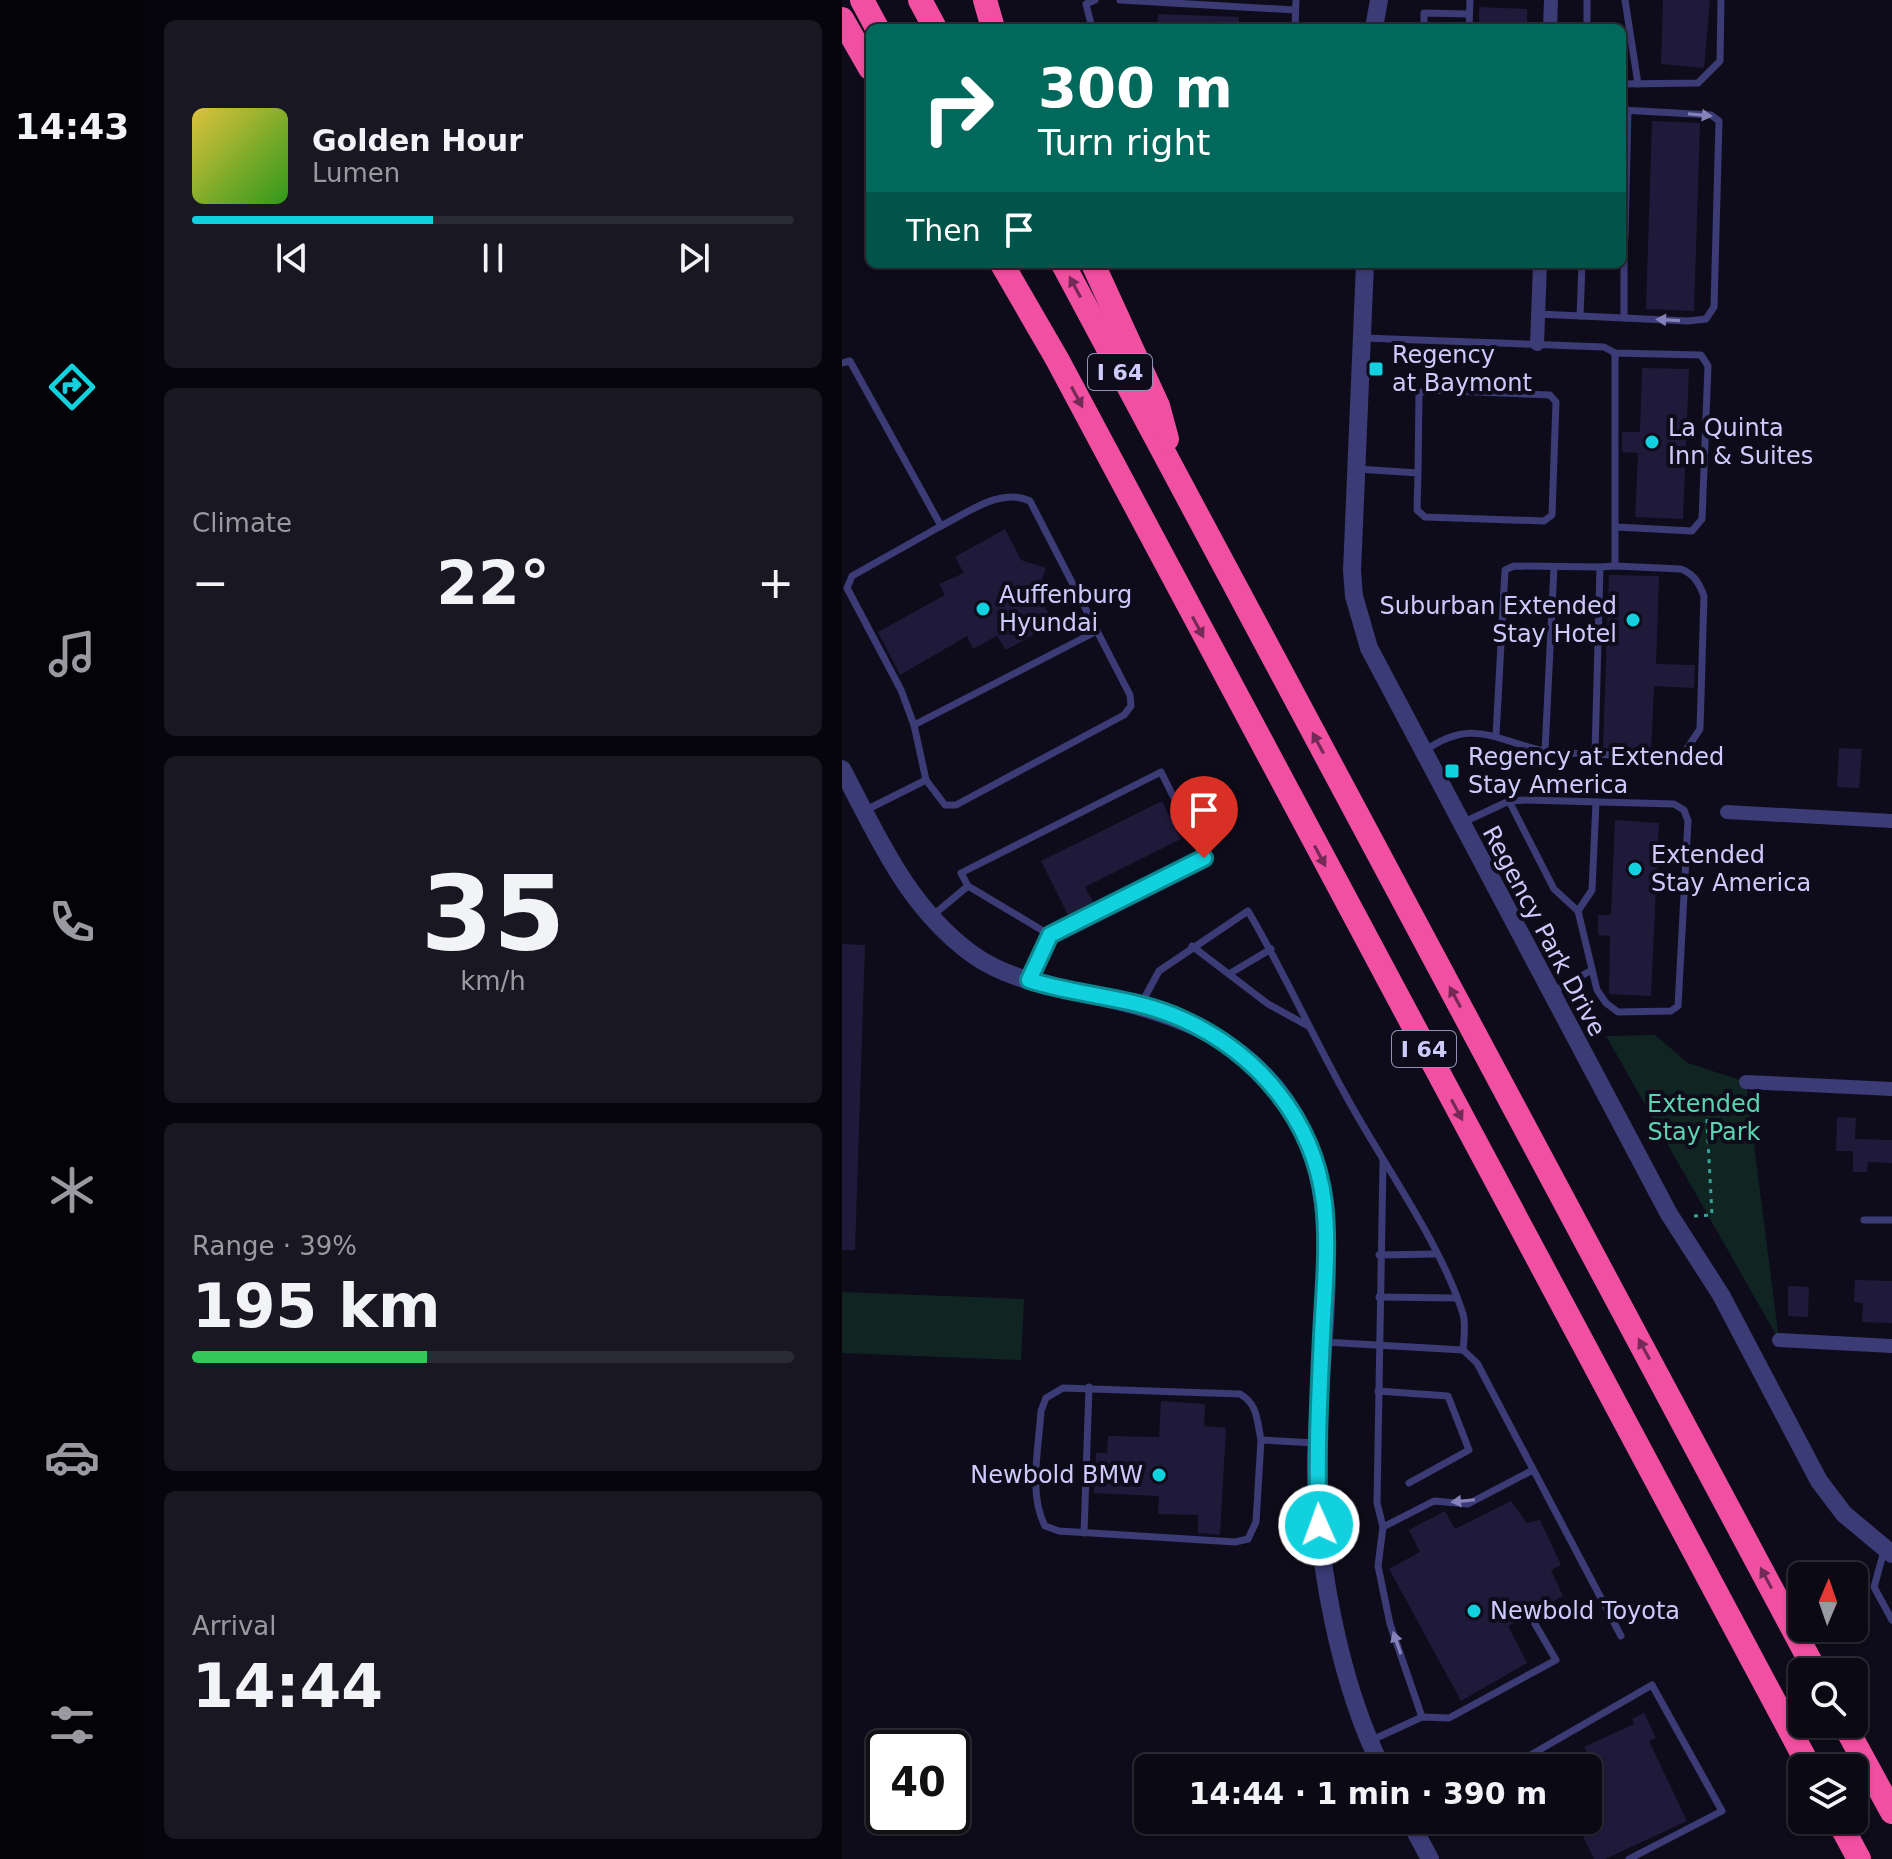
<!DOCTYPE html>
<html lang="en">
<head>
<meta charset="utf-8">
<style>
  :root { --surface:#0a0914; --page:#181722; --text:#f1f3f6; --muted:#999aa0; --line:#2a2a34; --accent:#12d1df }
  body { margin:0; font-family:"DejaVu Sans",sans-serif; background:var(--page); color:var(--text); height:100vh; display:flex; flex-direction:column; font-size:30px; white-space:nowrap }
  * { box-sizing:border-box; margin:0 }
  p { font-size:26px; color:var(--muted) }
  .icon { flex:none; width:44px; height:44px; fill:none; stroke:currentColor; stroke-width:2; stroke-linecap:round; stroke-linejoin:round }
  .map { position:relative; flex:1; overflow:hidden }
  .panel { display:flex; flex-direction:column; gap:20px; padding:20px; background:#06050b; width:698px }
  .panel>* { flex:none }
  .top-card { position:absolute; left:24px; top:24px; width:760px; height:244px; border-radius:12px; box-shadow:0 2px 6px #0004,0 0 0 2px var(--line); background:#00695c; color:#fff; overflow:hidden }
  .needle { width:52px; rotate:2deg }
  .controls { position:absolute; left:946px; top:1562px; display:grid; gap:16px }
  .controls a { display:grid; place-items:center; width:80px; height:80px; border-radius:12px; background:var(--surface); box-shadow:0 2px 6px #0004,0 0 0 2px var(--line); font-size:40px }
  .speed { position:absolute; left:24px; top:1730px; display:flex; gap:16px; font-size:40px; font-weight:700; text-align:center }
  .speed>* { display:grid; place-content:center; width:104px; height:104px; border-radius:50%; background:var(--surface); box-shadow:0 2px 6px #0004,0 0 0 2px var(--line); line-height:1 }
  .speed .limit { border:4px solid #111; border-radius:12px; background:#fff; color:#111 }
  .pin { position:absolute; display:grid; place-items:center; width:68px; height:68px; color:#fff; margin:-82px -34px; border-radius:50% 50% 50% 0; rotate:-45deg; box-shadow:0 0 8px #0007 }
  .pin .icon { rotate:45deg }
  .me { position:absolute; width:88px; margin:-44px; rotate:358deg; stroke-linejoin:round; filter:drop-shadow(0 0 6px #0008) }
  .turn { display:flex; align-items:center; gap:28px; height:168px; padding:0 40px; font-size:36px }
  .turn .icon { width:104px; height:104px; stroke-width:2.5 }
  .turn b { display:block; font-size:56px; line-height:68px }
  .then { display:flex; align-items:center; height:76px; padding:0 40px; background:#0003; gap:16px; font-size:30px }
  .big { font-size:60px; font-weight:600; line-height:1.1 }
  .panel .card { flex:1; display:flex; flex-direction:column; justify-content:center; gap:12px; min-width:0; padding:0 28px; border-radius:12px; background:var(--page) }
  .panel .dial { align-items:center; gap:0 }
  .dial b { font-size:104px; line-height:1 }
  .song { display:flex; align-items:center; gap:24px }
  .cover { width:96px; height:96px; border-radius:12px; background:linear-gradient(135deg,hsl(50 70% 55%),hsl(110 70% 35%)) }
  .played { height:8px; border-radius:4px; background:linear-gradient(90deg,var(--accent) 40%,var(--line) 40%) }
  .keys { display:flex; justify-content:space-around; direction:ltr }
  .heat { display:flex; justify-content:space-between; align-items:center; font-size:44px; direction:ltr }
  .charge { height:12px; border-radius:6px; background:linear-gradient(90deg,#34c759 39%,var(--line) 0) }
  .trip { position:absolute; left:292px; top:1754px; width:468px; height:80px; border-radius:12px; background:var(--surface); box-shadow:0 2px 6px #0004,0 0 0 2px var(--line); font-weight:600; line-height:80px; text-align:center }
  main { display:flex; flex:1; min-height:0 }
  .tab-bar { display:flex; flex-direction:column; width:144px; justify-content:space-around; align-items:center; background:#040408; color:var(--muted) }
  .tab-bar .icon { width:56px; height:56px }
  .tab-bar .active { color:var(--accent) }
  .tab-bar b { font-size:36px; color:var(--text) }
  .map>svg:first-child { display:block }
  .green { fill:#102422 }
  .building { fill:#1f1a3a }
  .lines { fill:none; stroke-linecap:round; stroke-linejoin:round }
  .path { stroke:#36a399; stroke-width:3; stroke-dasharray:4 6; stroke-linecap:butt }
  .service { stroke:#3b3b76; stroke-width:7 }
  .minor { stroke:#3b3b76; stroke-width:14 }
  .tertiary { stroke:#3b3b76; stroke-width:18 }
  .motorway { stroke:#f14fa1; stroke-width:24 }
  .oneway { fill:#8482b8 }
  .oneway2 { fill:#742a57 }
  .route-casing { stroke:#0c8891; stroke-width:20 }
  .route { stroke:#12d1df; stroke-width:14 }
  .poi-dot { fill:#12d1df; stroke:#0e0c1a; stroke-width:3 }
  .labels { text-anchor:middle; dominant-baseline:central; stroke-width:8; stroke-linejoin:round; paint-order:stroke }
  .shield { fill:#0e0c1a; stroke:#9491b8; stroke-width:2 }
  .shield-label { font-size:22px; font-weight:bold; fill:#cecafb }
  .poi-label { font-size:24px; fill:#cecafb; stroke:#0e0c1a; text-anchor:start }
  .street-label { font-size:24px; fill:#cecafb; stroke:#0e0c1a }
  .park-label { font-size:24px; fill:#5dd3b2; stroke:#0e0c1a }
</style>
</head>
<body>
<main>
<nav class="tab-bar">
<b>14:43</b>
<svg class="icon active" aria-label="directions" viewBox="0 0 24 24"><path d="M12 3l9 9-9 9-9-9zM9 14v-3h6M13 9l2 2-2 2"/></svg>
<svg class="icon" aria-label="music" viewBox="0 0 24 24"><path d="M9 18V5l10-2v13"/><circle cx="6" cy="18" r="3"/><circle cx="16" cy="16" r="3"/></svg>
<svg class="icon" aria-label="phone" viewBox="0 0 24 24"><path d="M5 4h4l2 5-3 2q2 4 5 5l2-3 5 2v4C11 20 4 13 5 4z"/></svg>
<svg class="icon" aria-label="climate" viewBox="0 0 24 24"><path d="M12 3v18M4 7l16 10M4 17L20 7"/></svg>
<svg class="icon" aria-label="car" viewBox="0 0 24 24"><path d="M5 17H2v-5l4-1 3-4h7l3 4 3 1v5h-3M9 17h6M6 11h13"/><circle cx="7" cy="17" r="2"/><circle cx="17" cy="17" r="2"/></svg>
<svg class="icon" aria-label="filters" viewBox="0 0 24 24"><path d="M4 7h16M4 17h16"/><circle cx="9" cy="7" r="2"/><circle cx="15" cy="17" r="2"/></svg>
</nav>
<section class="panel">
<div class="card">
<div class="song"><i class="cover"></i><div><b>Golden Hour</b><p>Lumen</p></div></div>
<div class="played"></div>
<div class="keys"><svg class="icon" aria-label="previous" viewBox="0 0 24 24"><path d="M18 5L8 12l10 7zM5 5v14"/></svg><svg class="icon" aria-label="pause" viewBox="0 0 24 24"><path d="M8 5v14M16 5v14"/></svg><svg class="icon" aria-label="next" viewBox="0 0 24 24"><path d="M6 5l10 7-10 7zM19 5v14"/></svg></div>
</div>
<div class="card"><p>Climate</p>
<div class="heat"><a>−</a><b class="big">22°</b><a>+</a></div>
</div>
<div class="card dial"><b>35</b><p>km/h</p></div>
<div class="card"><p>Range · 39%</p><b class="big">195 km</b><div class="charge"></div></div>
<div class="card"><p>Arrival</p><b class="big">14:44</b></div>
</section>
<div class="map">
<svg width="1050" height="1859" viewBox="0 0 1050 1859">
  <rect width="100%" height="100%" fill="#0e0c1a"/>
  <g class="green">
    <path d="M813 1035 846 1063 904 1082 937 1340 764 1036Z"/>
    <path d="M0 1292 182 1299 179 1360 0 1353Z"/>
  </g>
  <g class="building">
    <path d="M821 0H868L862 68 819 64Z"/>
    <path d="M637 7 685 9V28H637Z"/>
    <path d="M316 14 397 17V28H315Z"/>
    <path d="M810 121 858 123 852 311 804 309Z"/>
    <path d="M800 368 847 369 841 519 793 517 796 453 780 452V432H798Z"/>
    <path d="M163 529 179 560 204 568 195 592 212 623 164 650 155 636 131 649 125 636 58 675 36 632 103 595 97 584 122 573 113 557Z"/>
    <path d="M767 575 817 576 814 664 853 665 852 688 812 686 809 751 761 748Z"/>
    <path d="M997 748 1020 749 1017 788 995 787Z"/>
    <path d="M320 801 339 839 243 887 251 902 226 915 199 861Z"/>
    <path d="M773 820 817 823 809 996 767 994 768 936 756 935V915H769Z"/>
    <path d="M0 944 23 945 13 1250H0Z"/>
    <path d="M995 1117 1014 1118 1013 1139 1050 1140V1163L1026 1162 1025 1172H1011V1151H994Z"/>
    <path d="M1013 1280 1050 1281V1323L1020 1322 1021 1303 1012 1302Z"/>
    <path d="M946 1286 967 1287 966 1317 946 1316Z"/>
    <path d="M319 1401 363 1404 362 1426 384 1428 378 1535 356 1533V1515L316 1514 317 1496 252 1493 254 1453H265L266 1436 317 1437Z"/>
    <path d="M669 1501 685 1523 698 1520 719 1565 709 1570 721 1596 666 1626 685 1663 619 1701 547 1569 578 1552 567 1530 603 1511 613 1529Z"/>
    <path d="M802 1713 814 1738 807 1741 845 1821 763 1859H752L733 1820H746V1772L753 1769 742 1747 792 1724 790 1719Z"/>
  </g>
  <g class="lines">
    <path class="path" d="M852 1216 870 1215 864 1103"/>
    <g class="service">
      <path d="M278 0 453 10"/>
      <path d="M745 0V28"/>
      <path d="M783 0 796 84"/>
      <path d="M250 28 244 4 253 0"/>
      <path d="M453 28 454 0"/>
      <path d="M582 28V13L627 14"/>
      <path d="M627 28 628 0"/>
      <path d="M780 84 856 83 878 61 879 0"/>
      <path d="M783 237 786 110"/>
      <path d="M696 314 846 321 864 319 872 307 877 121 869 115 780 110"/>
      <path d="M738 316 740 264"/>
      <path d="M782 318V237"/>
      <path d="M522 338 762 347 773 353 859 355 866 366 860 519 850 531 774 527"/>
      <path d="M0 363 8 361 99 526C127 512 159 487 188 501L288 695 289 706 282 715 114 805H103L84 780 22 811"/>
      <path d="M516 469 576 473 577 393 588 390 708 395 714 402 710 515 702 521 583 517 575 510 576 473"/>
      <path d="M72 725 255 631"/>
      <path d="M654 736 663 570 672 566 758 567"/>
      <path d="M582 751C631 717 652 740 702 751 718 754 736 753 753 754L758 567 773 566V353"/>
      <path d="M703 751 712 567"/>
      <path d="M753 754 821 758 842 753 858 729 862 596C857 583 852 574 839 569L773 566"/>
      <path d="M84 780 72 725 59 690 5 588 10 576 99 526"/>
      <path d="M620 823 667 801 684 800 832 804 842 810 846 821 836 1006 829 1011 776 1012 764 1003 755 990 736 911 712 889 667 801"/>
      <path d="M736 911 750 890 754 802"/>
      <path d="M90 916 126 886 119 873 319 772 362 858 208 935 126 886"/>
      <path d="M350 946 426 1004 466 1026"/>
      <path d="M387 974 429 949"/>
      <path d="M187 980 208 935"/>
      <path d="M710 992 750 970"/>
      <path d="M298 1006 317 971 406 911C441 970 469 1033 503 1094 540 1163 598 1241 621 1314 624 1325 622 1339 621 1350"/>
      <path d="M541 1162 535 1503 541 1527 592 1501 626 1504 691 1470"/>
      <path d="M1022 1220H1050"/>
      <path d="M537 1255 593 1254"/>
      <path d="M537 1297 613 1298"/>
      <path d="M482 1342 621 1350 635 1363 779 1636"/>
      <path d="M536 1391 606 1396 627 1450 567 1483"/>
      <path d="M419 1440C415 1421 416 1404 398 1394L221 1388 204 1398 199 1411C197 1446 186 1494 203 1526L217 1531 393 1542 406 1539 414 1522 419 1440 473 1443"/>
      <path d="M541 1527 536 1566 548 1624 580 1717"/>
      <path d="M242 1533 247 1387"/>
      <path d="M1042 1551 1032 1587 1050 1620"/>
      <path d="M530 1740 580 1717 607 1718 714 1660 693 1624"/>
      <path d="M666 1768 810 1685 880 1811 787 1859"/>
    </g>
    <g class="minor">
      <path d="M708 28 709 0"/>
      <path d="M695 344 698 264"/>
      <path d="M885 812 1050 821"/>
      <path d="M904 1082 1050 1089"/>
      <path d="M937 1340 1050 1346"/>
    </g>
    <g class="tertiary">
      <path d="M532 28 537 0"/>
      <path d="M523 264 510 571 512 596 527 648 827 1214 879 1295 977 1481 1002 1514 1050 1554"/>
      <path d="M0 769C37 839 65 906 130 954 163 978 205 986 244 994 335 1013 418 1040 461 1131 504 1220 476 1361 474 1459 473 1554 497 1683 540 1768"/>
      <path d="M567 1820 588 1859"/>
    </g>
    <g class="motorway">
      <path d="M20 0 35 28"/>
      <path d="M78 0 93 28"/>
      <path d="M143 0 151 28"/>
      <path d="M0 19 28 68"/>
      <path d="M160 264 215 359 968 1768"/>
      <path d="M221 264 974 1672"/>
      <path d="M251 264 316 406 325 439"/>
      <path d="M1002 1724 1050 1812"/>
      <path d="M996 1820 1017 1859"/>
    </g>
  </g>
  <defs><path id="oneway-solid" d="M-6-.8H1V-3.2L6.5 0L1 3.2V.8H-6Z" transform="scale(2)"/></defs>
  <g class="oneway">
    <use href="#oneway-solid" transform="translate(858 115) rotate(6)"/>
    <use href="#oneway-solid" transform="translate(826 320) rotate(-177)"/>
    <use href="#oneway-solid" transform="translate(621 1501) rotate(174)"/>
    <use href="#oneway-solid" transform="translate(555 1643) rotate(-109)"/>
  </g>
  <g class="oneway2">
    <use href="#oneway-solid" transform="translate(233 287) rotate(-118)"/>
    <use href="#oneway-solid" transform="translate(235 397) rotate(62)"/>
    <use href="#oneway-solid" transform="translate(356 627) rotate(62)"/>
    <use href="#oneway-solid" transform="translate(476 743) rotate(-118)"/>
    <use href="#oneway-solid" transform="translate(478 856) rotate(62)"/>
    <use href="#oneway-solid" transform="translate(613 997) rotate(-118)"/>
    <use href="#oneway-solid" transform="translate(615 1110) rotate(62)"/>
    <use href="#oneway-solid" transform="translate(802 1349) rotate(-118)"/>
    <use href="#oneway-solid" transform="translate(924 1578) rotate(-118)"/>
  </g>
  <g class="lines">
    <defs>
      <path id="route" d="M362 858 208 935 187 980C236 996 292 997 340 1019 415 1053 472 1119 482 1203 487 1247 482 1292 480 1336 477 1400 474 1462 477 1525"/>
    </defs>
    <use href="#route" class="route-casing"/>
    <use href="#route" class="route"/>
  </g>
  <g class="poi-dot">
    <rect x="526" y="361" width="16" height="16" rx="4"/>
    <circle cx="810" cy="442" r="8"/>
    <circle cx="141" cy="609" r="8"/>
    <circle cx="791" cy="620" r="8"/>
    <rect x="602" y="763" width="16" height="16" rx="4"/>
    <circle cx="793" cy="869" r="8"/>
    <circle cx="317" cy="1475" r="8"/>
    <circle cx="632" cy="1611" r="8"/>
  </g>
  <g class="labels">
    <g class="shield">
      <rect x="246" y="354" width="64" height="36" rx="6"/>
      <rect x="550" y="1031" width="64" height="36" rx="6"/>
    </g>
    <g class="shield-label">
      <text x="278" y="372">I 64</text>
      <text x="582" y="1049">I 64</text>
    </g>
    <g class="poi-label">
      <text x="550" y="355">Regency<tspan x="550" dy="28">at Baymont</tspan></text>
      <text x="826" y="428">La Quinta<tspan x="826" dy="28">Inn &amp; Suites</tspan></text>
      <text x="157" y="595">Auffenburg<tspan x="157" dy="28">Hyundai</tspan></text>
      <text x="775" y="606" text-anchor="end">Suburban Extended<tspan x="775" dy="28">Stay Hotel</tspan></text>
      <text x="626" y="757">Regency at Extended<tspan x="626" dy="28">Stay America</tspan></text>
      <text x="809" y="855">Extended<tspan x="809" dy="28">Stay America</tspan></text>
      <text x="301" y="1475" text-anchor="end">Newbold BMW</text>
      <text x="648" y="1611">Newbold Toyota</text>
    </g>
    <g class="street-label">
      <text transform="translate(702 931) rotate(62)">Regency Park Drive</text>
    </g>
    <g class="park-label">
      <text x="862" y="1104">Extended<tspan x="862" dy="28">Stay Park</tspan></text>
    </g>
  </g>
</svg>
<div class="controls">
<a><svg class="needle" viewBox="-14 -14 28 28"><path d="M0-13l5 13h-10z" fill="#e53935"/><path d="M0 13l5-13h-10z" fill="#999aa0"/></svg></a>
<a><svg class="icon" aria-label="search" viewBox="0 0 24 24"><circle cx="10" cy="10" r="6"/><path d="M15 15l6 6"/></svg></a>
<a><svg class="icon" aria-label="layers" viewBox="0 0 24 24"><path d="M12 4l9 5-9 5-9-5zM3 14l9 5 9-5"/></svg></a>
</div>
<div class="speed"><div class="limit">40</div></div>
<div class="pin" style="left:362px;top:858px;background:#d93025"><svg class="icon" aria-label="arrive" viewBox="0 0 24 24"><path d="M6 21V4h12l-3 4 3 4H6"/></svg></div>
<svg class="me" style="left:477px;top:1525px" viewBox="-20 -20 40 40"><circle r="17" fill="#12d1df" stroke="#fff" stroke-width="3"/><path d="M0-11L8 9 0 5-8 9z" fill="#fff"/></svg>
<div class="trip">14:44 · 1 min · 390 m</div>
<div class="top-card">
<div class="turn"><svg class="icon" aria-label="right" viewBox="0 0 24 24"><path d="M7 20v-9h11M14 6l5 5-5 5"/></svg><div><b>300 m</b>Turn right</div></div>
<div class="then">Then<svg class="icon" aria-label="arrive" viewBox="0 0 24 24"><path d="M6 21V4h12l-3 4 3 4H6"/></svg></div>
</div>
</div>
</main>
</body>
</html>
